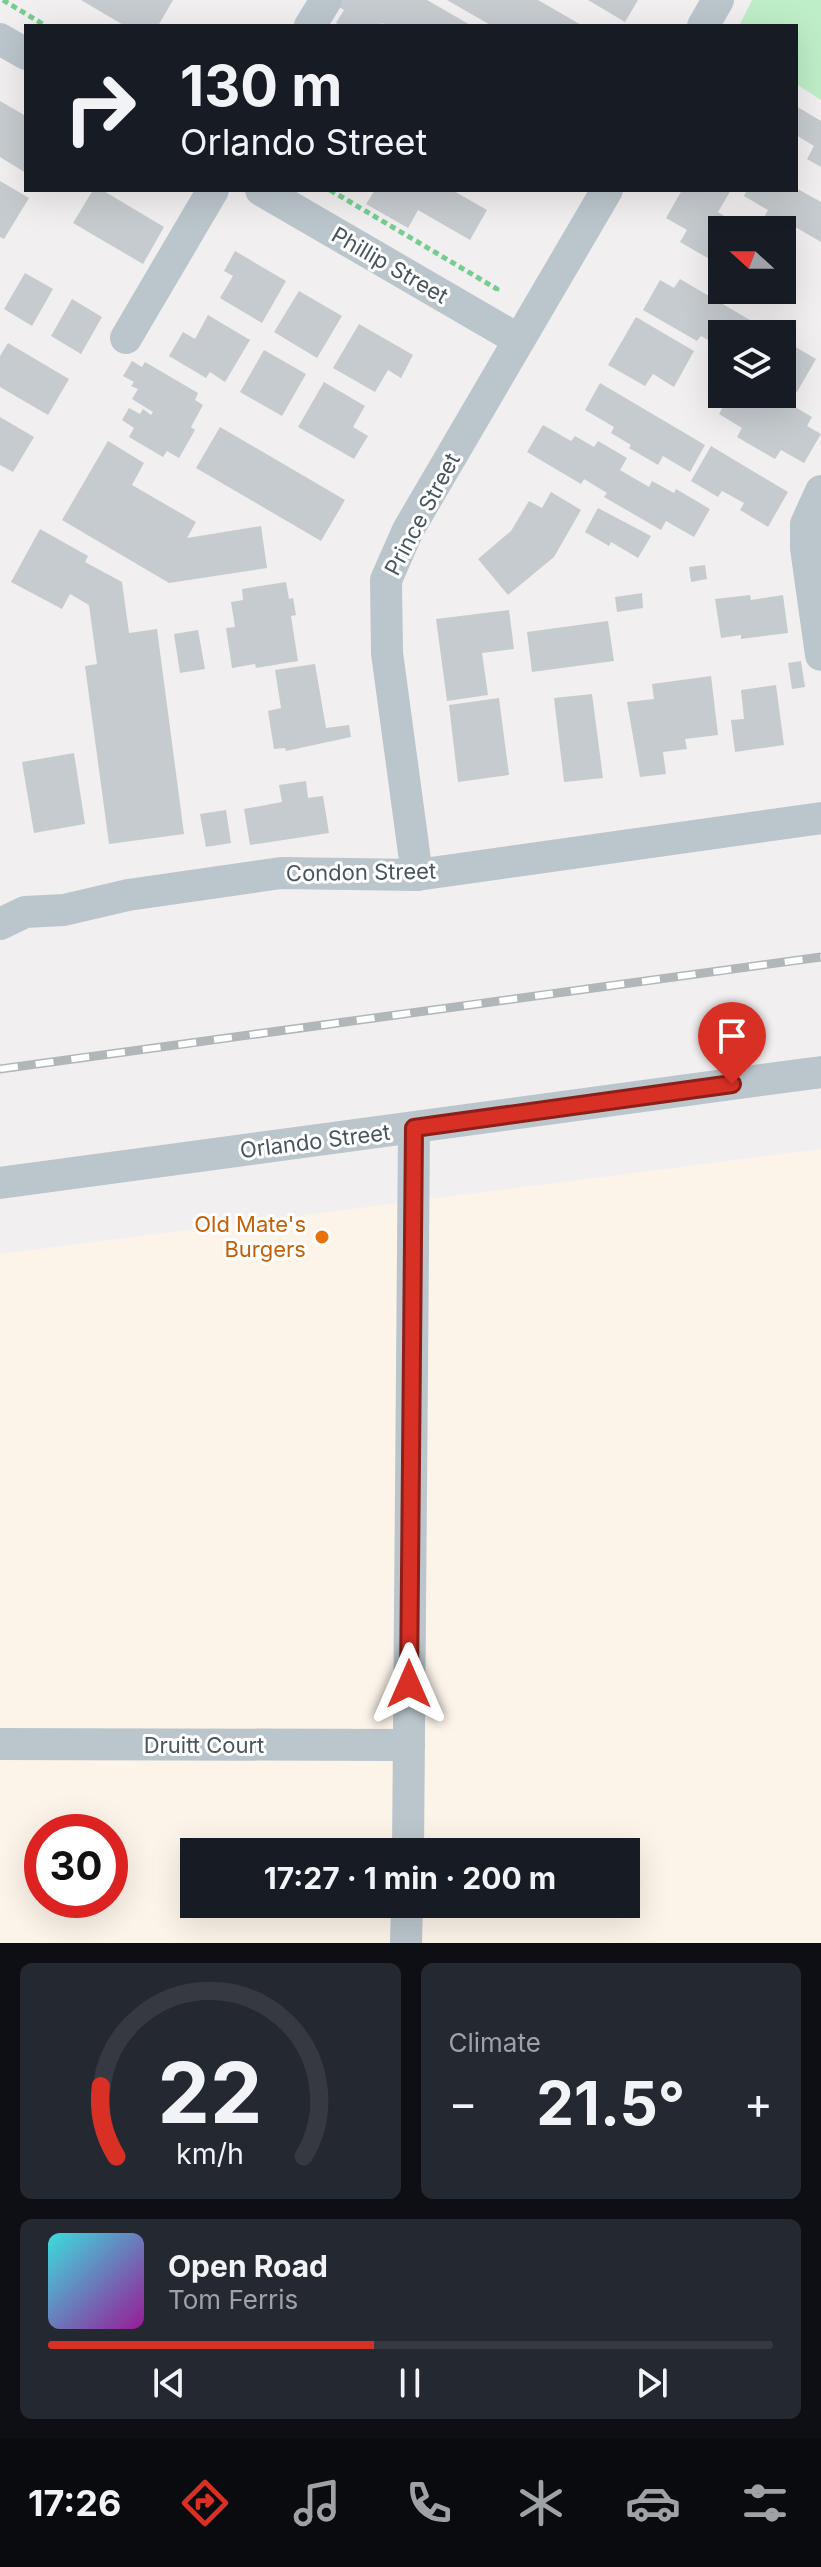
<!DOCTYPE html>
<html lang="en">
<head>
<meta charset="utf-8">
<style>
  :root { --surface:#171b24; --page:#242831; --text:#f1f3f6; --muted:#9ea1a6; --line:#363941; --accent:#d93025 }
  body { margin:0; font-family:Inter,sans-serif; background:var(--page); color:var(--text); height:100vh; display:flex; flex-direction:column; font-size:30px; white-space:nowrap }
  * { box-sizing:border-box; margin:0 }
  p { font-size:26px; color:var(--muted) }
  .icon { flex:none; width:44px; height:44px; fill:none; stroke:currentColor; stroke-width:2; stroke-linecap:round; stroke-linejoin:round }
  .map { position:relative; height:1943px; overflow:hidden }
  .panel { display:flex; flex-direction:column; gap:20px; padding:20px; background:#0d0f14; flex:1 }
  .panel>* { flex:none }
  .banner { position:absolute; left:24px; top:24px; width:774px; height:168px; border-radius:0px; box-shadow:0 8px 32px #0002; background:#171b24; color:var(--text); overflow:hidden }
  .needle { width:52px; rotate:291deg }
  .tools { position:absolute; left:708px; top:216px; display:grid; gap:16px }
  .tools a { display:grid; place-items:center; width:88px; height:88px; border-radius:0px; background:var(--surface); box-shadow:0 8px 32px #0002; font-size:40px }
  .speed { position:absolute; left:24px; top:1814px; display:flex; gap:16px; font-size:40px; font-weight:700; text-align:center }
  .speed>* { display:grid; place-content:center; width:104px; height:104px; border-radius:50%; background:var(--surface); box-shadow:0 8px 32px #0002; line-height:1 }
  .speed .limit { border:12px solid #d22; background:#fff; color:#111 }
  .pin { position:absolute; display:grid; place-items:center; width:68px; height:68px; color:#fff; margin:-82px -34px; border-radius:50% 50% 50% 0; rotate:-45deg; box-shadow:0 0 8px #0007 }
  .pin .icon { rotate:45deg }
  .me { position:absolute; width:88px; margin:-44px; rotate:0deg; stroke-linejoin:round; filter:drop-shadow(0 0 6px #0008) }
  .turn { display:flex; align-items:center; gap:28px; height:168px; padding:0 24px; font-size:36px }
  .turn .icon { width:104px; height:104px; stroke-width:2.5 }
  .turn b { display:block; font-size:56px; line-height:68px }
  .big { font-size:60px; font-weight:700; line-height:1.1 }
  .panel .tile { flex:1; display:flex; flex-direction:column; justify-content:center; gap:12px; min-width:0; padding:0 28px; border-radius:12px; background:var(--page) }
  .panel .dial { align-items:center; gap:0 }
  .dial svg { height:208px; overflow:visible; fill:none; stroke:var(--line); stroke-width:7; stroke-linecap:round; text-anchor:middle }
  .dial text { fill:var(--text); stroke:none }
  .song { display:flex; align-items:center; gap:24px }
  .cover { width:96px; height:96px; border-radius:12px; background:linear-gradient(135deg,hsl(180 70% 55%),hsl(300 70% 35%)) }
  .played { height:8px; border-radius:4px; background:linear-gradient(90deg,var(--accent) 45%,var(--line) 45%) }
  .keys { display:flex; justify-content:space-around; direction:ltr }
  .heat { display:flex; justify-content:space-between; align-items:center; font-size:44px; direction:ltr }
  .panel .tiles { flex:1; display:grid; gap:20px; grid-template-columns:1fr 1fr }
  .tile:last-child { grid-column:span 2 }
  .trip { position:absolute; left:180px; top:1838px; width:460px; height:80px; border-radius:0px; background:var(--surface); box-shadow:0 8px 32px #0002; font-weight:700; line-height:80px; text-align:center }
  .tab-bar { display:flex; height:128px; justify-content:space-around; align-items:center; background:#090b0e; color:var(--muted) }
  .tab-bar .icon { width:56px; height:56px }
  .tab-bar .selected { color:var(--accent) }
  .tab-bar b { font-size:36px; color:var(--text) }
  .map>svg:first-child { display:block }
  .commercial { fill:#fcf3e9; fill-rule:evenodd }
  .green { fill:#beeec8 }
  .building { fill:#c6cbcf }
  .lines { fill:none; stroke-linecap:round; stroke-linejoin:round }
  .path { stroke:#77cc93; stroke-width:5; stroke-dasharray:6 4; stroke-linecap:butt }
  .minor { stroke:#bbc6cc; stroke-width:32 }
  .rail-casing { stroke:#b1b6b9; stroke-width:9 }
  .rail { stroke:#fff; stroke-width:6; stroke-dasharray:18; stroke-linecap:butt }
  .route-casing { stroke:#8d1f18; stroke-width:20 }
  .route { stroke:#d93025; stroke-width:14 }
  .food-dot { fill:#e8710a; stroke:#fff; stroke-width:3 }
  .labels { text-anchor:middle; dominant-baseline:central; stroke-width:6; stroke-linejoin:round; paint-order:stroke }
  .street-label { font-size:22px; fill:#47565c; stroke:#fff }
  .food-label { font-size:22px; fill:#c56008; stroke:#fff; text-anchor:end }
</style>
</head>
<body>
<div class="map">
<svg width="821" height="1943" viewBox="0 0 821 1943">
  <rect width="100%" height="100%" fill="#f2eff0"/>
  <path class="commercial" d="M821 1149V1943H0V1254ZM42 1832H110V1900H42ZM194 1852H626V1904H194Z"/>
  <path class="green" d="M752 0H821V100L796 84V26H739Z"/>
  <g class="building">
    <path d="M81 0H173L158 26H125Z"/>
    <path d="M341 0H427L472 26H388L382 23 380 26H341L336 23 344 10 337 6Z"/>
    <path d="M447 0H538L583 26H492Z"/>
    <path d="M588 0H638L625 22Z"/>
    <path d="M0 101 26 116V173L0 157Z"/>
    <path d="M796 106 821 121V167L807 159 814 146 796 135Z"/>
    <path d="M0 181 29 198 4 239 0 237Z"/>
    <path d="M796 188 821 202V242L778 217 771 230H757L768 210 744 196 747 190H796Z"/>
    <path d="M93 190H102L164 227 143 264 73 223Z"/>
    <path d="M375 190H452L487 210 470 240 418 210 408 228 366 204Z"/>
    <path d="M682 190 692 192 731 190 718 212 729 219 722 230V245L713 261 680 242 687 230 666 218Z"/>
    <path d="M235 251 286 281 262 323 220 298 233 276 224 271Z"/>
    <path d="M25 273 53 289 32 326 4 309Z"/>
    <path d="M680 279 774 334H722V348L701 336 697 341 643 310 660 280 674 288Z"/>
    <path d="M299 291 342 316 317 358 274 332Z"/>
    <path d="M72 299 102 317 81 354 51 336Z"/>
    <path d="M208 315 250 340 225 382 210 372 206 378 169 356 183 332 195 339Z"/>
    <path d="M636 317 694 351 674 387 653 374 645 386 608 365Z"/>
    <path d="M359 324 413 355 401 378 388 370 375 392 333 368Z"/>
    <path d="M782 339 816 359 797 392 782 383Z"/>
    <path d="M8 343 69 379 48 415 0 387V356Z"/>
    <path d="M264 350 306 374 282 416 240 392Z"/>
    <path d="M132 361 142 367 145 362 198 393 195 400 203 405 191 427 195 430 179 458 167 451 163 457 129 437 134 428 122 420 129 408 140 414 143 409 151 415 153 412 132 399 138 389 131 386 134 382 123 376Z"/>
    <path d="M324 382 365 406 353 427 368 436 354 459 298 427Z"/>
    <path d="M600 383 705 445 690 472 663 456 658 465 629 448 631 445 611 433 614 427 585 410Z"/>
    <path d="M730 394H773L812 417 807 426 821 434 804 463 781 450 775 459 737 437 742 428 719 414Z"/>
    <path d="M0 417 34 437 13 472 0 465Z"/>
    <path d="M543 425 571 441 575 436 594 447 598 441 627 458 620 470 649 487 652 481 674 493 676 489 710 509 694 537 666 521 661 530 604 497 607 493 584 479 581 484 527 452Z"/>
    <path d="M220 427 345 500 321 541 196 468Z"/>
    <path d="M108 441 144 463 132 485 196 522 187 538 261 526 267 568 169 583 62 520Z"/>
    <path d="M711 446 788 492 768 527 740 510 744 503 722 491 718 497 691 481Z"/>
    <path d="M551 492 581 510 554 557 508 595 478 559 511 531 529 501 542 508Z"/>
    <path d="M598 508 651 536 638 558 611 542 609 546 585 532Z"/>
    <path d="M40 529 88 556 85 562 122 582 129 633 157 629 184 834 109 844 85 666 97 664 89 605 70 594 62 609 11 582Z"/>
    <path d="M705 565 707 579 691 582 689 567Z"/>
    <path d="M286 582 289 599 293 598 296 615 291 616 298 661 256 668 255 664 232 668 226 628 235 627 231 602 243 600 242 589Z"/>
    <path d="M642 593 643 608 617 612 615 597Z"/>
    <path d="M750 595 751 600 783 595 788 633 741 639V635L721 638 715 599Z"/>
    <path d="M509 610 514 649 482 653 488 695 447 701 436 619Z"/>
    <path d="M608 621 614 661 532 672 527 632Z"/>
    <path d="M198 630 205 669 180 673 174 634Z"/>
    <path d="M801 661 805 687 792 689 788 663Z"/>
    <path d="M315 664 326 728 349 725 351 737 286 751 285 748 274 749 268 711 281 708 275 670Z"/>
    <path d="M711 676 718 735 685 739 687 749 663 752 666 774 640 777 627 702 654 699 652 684Z"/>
    <path d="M776 685 784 745 735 752 731 720 744 719 741 690Z"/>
    <path d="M592 694 603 778 564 782 554 698Z"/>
    <path d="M499 698 509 775 458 782 449 705Z"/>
    <path d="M74 753 85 824 34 833 22 762Z"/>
    <path d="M306 781 308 798 323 796 329 833 250 845 244 809 282 802 279 785Z"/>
    <path d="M226 810 231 843 206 847 200 814Z"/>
  </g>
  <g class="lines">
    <g class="path">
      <path d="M3 0 46 26"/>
      <path d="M330 190 497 289 495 293"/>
    </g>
    <g class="minor">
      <path d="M310 26 326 0"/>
      <path d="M703 26 718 0"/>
      <path d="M0 39 26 54"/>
      <path d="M261 190 519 340"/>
      <path d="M126 338 213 190"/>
      <path d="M821 491 806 524V548L821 655"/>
      <path d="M417 875 387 653 386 580 408 530 607 190"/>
      <path d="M0 924 25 912 64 910 128 895 281 873 417 875 821 818"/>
      <path d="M0 1183 821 1072"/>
      <path d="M0 1744 409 1745"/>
      <path d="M408 1852 414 1128"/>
      <path d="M406 1943 407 1904"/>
    </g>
    <defs>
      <path id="rail" d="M0 1069 821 957"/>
    </defs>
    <use href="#rail" class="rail-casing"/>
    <use href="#rail" class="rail"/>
  </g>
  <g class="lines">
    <defs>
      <path id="route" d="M409 1684 414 1128 732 1084"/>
    </defs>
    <use href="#route" class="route-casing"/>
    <use href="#route" class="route"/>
  </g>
  <circle class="food-dot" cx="322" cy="1237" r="8"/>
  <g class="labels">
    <g class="street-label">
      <text transform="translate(390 265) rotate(30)">Phillip Street</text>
      <text transform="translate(422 514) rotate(-62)">Prince Street</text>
      <text transform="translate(361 872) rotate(-1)">Condon Street</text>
      <text transform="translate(315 1141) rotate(-7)">Orlando Street</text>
      <text x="204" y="1745">Druitt Court</text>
    </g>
    <g class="food-label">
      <text x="306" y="1224">Old Mate's<tspan x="306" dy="25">Burgers</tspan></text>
    </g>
  </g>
</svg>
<div class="tools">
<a><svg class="needle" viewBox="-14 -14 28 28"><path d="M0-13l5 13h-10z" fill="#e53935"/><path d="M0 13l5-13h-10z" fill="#9ea1a6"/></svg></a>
<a><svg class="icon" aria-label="layers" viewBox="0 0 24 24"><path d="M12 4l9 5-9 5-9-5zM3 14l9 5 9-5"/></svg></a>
</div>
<div class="speed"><div class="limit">30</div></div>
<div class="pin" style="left:732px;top:1084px;background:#d93025"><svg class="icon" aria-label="arrive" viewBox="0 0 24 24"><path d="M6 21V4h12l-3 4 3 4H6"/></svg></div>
<svg class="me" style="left:409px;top:1684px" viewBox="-20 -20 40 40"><path d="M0-17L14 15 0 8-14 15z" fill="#d93025" stroke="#fff" stroke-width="4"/></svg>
<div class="trip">17:27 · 1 min · 200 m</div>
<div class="banner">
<div class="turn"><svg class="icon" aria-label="right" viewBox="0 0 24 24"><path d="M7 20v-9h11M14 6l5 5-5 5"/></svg><div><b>130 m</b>Orlando Street</div></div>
</div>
</div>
<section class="panel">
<div class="tiles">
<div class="tile dial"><svg viewBox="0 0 100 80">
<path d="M14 69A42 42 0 1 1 86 69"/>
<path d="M14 69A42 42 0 0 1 8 42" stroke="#d93025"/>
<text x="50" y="56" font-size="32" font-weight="700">22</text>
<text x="50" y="72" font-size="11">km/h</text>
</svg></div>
<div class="tile"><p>Climate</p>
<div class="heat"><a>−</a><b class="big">21.5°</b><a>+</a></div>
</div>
<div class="tile">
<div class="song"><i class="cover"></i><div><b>Open Road</b><p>Tom Ferris</p></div></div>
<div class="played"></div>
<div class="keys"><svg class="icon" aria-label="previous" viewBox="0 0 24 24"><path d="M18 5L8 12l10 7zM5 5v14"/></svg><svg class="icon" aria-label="pause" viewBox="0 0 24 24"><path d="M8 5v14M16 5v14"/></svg><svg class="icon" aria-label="next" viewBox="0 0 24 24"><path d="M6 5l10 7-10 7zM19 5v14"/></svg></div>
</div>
</div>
</section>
<nav class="tab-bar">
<b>17:26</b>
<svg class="icon selected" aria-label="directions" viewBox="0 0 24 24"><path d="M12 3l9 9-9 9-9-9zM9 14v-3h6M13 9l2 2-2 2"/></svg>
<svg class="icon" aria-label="music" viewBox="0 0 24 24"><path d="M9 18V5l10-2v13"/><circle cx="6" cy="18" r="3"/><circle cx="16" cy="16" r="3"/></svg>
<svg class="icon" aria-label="phone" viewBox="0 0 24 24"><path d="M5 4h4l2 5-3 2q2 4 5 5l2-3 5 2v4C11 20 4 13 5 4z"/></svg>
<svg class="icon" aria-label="climate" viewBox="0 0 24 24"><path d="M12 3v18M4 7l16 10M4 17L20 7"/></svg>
<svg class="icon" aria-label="car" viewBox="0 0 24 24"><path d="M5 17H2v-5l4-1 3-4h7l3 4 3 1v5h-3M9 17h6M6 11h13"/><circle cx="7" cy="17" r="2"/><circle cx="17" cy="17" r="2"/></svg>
<svg class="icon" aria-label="filters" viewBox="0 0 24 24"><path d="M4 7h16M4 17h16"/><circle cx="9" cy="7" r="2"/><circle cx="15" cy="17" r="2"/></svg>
</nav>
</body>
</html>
